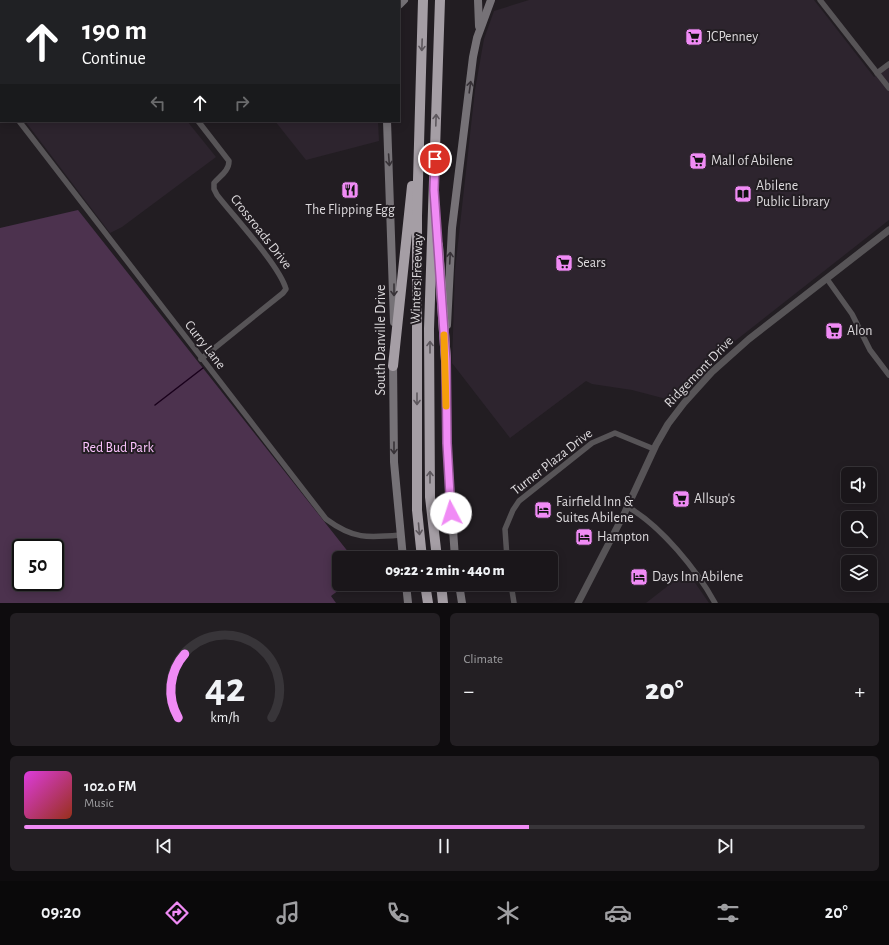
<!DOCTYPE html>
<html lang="en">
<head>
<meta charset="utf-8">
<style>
  :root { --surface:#1a161a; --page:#231f23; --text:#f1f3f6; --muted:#9f9fa2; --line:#383539; --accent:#f08bf5 }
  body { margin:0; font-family:"Alegreya Sans",sans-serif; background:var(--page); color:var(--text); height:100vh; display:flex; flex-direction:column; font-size:15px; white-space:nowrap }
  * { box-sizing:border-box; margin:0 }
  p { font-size:13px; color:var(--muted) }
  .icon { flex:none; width:22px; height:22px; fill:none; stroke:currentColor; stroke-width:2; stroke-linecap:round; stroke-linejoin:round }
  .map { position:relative; height:603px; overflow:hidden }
  .sheet { display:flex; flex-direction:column; gap:10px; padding:10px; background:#0e0c0e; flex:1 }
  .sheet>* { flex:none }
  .guide { position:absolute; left:0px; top:0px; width:400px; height:122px; box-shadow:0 2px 10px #0003,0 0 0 1px var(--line); background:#202124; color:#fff; overflow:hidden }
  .tools { position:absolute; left:841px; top:467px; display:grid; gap:8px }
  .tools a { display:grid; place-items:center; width:36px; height:36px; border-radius:6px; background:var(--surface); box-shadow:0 2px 10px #0003,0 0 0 1px var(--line); font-size:20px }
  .speed { position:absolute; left:12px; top:539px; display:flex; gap:8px; font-size:20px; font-weight:700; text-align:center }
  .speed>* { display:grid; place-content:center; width:52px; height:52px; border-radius:50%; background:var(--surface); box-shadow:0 2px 10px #0003,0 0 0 1px var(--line); line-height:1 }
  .speed .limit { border:2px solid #111; border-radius:6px; background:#fff; color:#111 }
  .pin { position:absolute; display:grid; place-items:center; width:34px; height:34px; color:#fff; margin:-17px; border:2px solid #fff; border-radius:50%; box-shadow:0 1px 4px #0007 }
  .me { position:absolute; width:44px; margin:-22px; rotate:355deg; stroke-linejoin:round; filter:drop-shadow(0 0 3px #0008) }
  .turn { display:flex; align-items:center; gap:14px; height:84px; padding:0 16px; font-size:18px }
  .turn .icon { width:52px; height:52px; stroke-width:2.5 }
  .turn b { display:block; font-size:28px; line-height:34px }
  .lanes { display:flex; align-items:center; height:38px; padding:0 16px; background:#0003; justify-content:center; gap:20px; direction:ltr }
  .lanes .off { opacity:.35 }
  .big { font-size:30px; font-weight:800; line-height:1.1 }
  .sheet .widget { flex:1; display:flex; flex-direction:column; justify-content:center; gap:6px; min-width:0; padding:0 14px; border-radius:6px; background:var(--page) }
  .sheet .dial { align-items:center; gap:0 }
  .dial svg { height:104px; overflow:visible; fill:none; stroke:var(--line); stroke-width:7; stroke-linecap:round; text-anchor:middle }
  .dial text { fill:var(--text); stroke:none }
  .song { display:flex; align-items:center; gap:12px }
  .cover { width:48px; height:48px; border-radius:6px; background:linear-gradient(135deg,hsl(300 70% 55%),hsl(10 70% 35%)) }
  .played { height:4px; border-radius:2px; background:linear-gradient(90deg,var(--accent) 60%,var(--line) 60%) }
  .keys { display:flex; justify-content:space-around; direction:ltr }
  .heat { display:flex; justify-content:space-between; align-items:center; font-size:22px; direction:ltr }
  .sheet .tiles { flex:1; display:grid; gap:10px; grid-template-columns:1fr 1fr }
  .widget:last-child { grid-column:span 2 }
  .trip { position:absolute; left:332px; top:551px; width:226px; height:40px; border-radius:6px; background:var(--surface); box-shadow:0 2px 10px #0003,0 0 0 1px var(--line); font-weight:800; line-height:40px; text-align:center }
  .tab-bar { display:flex; height:64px; justify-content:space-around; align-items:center; background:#0a090a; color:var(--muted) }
  .tab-bar .icon { width:28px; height:28px }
  .tab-bar .on { color:var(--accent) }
  .tab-bar b { font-size:18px; color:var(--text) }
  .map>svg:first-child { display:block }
  .built { fill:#2d242e }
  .green { fill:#4c324e; fill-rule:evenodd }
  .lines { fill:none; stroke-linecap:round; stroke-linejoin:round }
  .stream { stroke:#19001b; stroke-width:1.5 }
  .minor { stroke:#575457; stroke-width:5.5 }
  .tertiary { stroke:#575457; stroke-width:7 }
  .secondary { stroke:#767277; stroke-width:8 }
  .motorway { stroke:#a59ea5; stroke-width:10 }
  .oneway { stroke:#5d575d }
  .oneway2 { stroke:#373237 }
  .route-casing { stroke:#9c5a9f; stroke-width:10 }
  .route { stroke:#f08bf5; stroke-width:7 }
  .slow { stroke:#f59e0b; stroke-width:7 }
  .labels { text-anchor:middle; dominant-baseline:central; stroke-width:4; stroke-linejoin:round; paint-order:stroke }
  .poi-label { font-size:14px; fill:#dddadd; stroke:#221d22; text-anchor:start }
  .street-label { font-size:14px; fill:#dddadd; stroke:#221d22 }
  .park-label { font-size:14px; fill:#fbc3fd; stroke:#221d22 }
</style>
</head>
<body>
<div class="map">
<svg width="889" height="603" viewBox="0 0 889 603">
  <rect width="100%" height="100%" fill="#221d22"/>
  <g class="built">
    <path d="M529 0H814L874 77 889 67V220L735 341 674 401 632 390 592 384 586 381 510 438 452 363 455 270 475 90 484 39 494 11Z"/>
    <path d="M25 121H187L216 157 122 227 110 233Z"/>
    <path d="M275 121H378L379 141 306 160Z"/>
    <path d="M687 571 709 603H646Z"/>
  </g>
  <path class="green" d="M78 210 353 558H339V584H347L331 596 336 603H0V228ZM21 548H55V582H21Z"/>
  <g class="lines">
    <path class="stream" d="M155 405 203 368"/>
    <g class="minor">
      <path d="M64 0 65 1"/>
      <path d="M157 0V1"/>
      <path d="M232 0 233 1"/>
      <path d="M820 0 889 88"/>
      <path d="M0 42 1 44"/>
      <path d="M877 73 889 64"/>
      <path d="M19 121 326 519C353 539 367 538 400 535"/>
      <path d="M198 121 229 161C229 171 220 176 214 183V189L217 195C235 218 279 265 286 289L283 293 201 359"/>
      <path d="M827 279 852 314 870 350 889 375"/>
      <path d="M628 507C661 526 697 570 715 603"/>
      <path d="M507 558 505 529 513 510 519 501 592 443 615 433 654 449"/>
      <path d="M511 584 514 603"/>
    </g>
    <path class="tertiary" d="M578 603 625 512 656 445 668 424 684 403 712 372 749 339 889 230"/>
    <g class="secondary">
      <path d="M370 0V1"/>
      <path d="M478 0 479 26"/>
      <path d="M343 1 346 0"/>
      <path d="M399 5 404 0"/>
      <path d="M0 107H1"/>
      <path d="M387 121 394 322"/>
      <path d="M447 325 452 228 473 57 477 38 491 0"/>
      <path d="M446 356 447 443 455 558"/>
      <path d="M393 360 394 462 403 558"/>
      <path d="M406 584 408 603"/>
      <path d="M459 584 462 603"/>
    </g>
    <g class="motorway">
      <path d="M438 245 446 361"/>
      <path d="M393 366 412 186"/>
      <path d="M422 558 417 510V216L423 0"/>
      <path d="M437 558 430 497 429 329 440 0"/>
      <path d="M425 584 428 603"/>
      <path d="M441 584 443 603"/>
    </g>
  </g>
  <defs><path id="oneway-shaft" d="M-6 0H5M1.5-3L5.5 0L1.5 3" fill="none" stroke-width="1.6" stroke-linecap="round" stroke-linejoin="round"/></defs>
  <g class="oneway">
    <use href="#oneway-shaft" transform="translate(422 45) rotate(92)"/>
    <use href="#oneway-shaft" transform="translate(436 120) rotate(-88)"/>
    <use href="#oneway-shaft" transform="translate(430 347) rotate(-90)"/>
    <use href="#oneway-shaft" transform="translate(417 399) rotate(90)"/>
    <use href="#oneway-shaft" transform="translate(430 477) rotate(-90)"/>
    <use href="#oneway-shaft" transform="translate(419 529) rotate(85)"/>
  </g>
  <g class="oneway2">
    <use href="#oneway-shaft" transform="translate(470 87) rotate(-82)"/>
    <use href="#oneway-shaft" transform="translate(389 160) rotate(86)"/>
    <use href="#oneway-shaft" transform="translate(450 258) rotate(-87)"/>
    <use href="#oneway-shaft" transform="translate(394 290) rotate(90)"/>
    <use href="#oneway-shaft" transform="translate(394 448) rotate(90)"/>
  </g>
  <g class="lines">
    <defs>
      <path id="route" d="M435 159 434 190 446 361 447 443 451 513"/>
    </defs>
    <use href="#route" class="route-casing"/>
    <use href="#route" class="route"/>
    <path class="slow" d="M444 335 446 406"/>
  </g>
  <defs>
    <symbol id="supermarket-square" viewBox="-11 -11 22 22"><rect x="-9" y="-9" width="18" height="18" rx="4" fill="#f08bf5" stroke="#221d22"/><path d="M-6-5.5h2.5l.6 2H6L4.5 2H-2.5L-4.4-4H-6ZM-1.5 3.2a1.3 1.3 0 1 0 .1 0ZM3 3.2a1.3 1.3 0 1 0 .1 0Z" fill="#111"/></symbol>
    <symbol id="restaurant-square" viewBox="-11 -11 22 22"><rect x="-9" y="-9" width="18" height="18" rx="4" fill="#f08bf5" stroke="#221d22"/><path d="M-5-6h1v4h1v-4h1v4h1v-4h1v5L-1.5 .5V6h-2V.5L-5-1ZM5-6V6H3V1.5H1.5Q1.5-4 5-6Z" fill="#111"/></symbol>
    <symbol id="library-square" viewBox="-11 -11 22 22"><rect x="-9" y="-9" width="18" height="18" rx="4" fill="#f08bf5" stroke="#221d22"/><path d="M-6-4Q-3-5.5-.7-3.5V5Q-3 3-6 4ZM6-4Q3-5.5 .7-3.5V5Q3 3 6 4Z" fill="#111"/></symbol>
    <symbol id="hotel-square" viewBox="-11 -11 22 22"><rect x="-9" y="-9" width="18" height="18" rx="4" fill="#f08bf5" stroke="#221d22"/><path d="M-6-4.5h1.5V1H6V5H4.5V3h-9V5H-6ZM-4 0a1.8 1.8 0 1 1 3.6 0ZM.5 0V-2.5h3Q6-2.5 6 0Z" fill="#111"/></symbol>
  </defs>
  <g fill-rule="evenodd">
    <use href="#supermarket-square" x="684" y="27" width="20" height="20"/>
    <use href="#supermarket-square" x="688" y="151" width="20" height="20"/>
    <use href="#restaurant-square" x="340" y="180" width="20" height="20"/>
    <use href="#library-square" x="733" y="184" width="20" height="20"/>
    <use href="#supermarket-square" x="554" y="253" width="20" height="20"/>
    <use href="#supermarket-square" x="824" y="321" width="20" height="20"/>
    <use href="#supermarket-square" x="671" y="489" width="20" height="20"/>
    <use href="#hotel-square" x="533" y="500" width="20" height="20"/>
    <use href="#hotel-square" x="574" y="527" width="20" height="20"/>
    <use href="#hotel-square" x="629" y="567" width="20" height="20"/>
  </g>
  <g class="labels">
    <g class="poi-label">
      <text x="707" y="37">JCPenney</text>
      <text x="711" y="161">Mall of Abilene</text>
      <text x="756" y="186">Abilene<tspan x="756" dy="16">Public Library</tspan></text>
      <text x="350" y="210" text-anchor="middle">The Flipping Egg</text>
      <text x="577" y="263">Sears</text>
      <text x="847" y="331">Alon</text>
      <text x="694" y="499">Allsup's</text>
      <text x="556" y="502">Fairfield Inn &amp;<tspan x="556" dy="16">Suites Abilene</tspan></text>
      <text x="597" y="537">Hampton</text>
      <text x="652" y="577">Days Inn Abilene</text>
    </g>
    <g class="street-label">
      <text transform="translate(261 232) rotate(52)">Crossroads Drive</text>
      <text transform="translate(417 279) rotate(-88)">Winters Freeway</text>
      <text transform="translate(381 340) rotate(-90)">South Danville Drive</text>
      <text transform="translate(205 345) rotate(52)">Curry Lane</text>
      <text transform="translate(699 372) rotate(-46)">Ridgemont Drive</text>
      <text transform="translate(552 462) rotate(-38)">Turner Plaza Drive</text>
    </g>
    <g class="park-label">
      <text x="118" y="448">Red Bud Park</text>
    </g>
  </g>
</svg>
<div class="tools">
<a><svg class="icon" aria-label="sound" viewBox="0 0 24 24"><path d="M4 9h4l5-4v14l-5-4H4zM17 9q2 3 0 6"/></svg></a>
<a><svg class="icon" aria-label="search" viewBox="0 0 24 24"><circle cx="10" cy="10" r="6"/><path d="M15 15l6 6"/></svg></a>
<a><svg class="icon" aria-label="layers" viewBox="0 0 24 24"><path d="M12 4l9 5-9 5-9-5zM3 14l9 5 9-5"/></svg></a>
</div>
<div class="speed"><div class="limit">50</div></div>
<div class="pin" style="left:435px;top:159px;background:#d93025"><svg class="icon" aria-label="arrive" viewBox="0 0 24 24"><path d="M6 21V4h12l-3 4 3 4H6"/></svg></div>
<svg class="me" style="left:451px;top:513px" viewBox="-20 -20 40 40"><circle r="19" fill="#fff"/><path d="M0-13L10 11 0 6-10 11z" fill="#f08bf5"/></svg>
<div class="trip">09:22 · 2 min · 440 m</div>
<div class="guide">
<div class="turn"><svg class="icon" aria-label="ahead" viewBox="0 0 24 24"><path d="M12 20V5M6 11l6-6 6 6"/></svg><div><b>190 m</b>Continue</div></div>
<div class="lanes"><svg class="icon off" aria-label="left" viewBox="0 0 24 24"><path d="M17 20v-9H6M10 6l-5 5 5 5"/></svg><svg class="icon" aria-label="ahead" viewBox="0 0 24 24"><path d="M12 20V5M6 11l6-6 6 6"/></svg><svg class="icon off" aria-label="right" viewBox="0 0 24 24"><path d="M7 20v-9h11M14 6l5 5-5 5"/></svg></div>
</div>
</div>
<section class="sheet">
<div class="tiles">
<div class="widget dial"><svg viewBox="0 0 100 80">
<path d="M14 69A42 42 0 1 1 86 69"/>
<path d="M14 69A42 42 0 0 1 19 20" stroke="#f08bf5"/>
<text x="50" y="56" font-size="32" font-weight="700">42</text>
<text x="50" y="72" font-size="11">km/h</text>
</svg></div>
<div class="widget"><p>Climate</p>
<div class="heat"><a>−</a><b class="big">20°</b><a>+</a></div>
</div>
<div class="widget">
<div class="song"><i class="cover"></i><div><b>102.0 FM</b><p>Music</p></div></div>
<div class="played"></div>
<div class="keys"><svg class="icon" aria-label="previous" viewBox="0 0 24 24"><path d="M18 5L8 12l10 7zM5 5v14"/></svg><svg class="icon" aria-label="pause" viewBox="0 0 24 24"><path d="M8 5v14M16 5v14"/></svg><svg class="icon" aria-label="next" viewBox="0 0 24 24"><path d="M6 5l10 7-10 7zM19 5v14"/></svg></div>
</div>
</div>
</section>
<nav class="tab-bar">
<b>09:20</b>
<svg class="icon on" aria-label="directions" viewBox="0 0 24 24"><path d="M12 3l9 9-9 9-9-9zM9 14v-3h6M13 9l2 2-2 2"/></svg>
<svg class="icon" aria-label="music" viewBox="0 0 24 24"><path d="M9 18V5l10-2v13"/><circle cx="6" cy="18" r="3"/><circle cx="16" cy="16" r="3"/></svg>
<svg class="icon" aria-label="phone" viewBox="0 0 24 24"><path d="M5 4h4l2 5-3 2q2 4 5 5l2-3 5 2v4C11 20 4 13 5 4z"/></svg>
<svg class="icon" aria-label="climate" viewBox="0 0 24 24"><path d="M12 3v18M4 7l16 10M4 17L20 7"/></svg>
<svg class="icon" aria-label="car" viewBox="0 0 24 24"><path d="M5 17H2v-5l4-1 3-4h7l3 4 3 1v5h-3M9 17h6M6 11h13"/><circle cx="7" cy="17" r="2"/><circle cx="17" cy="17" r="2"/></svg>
<svg class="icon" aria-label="filters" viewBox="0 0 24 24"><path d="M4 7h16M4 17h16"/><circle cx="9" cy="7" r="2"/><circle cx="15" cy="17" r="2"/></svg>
<b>20°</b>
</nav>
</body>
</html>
